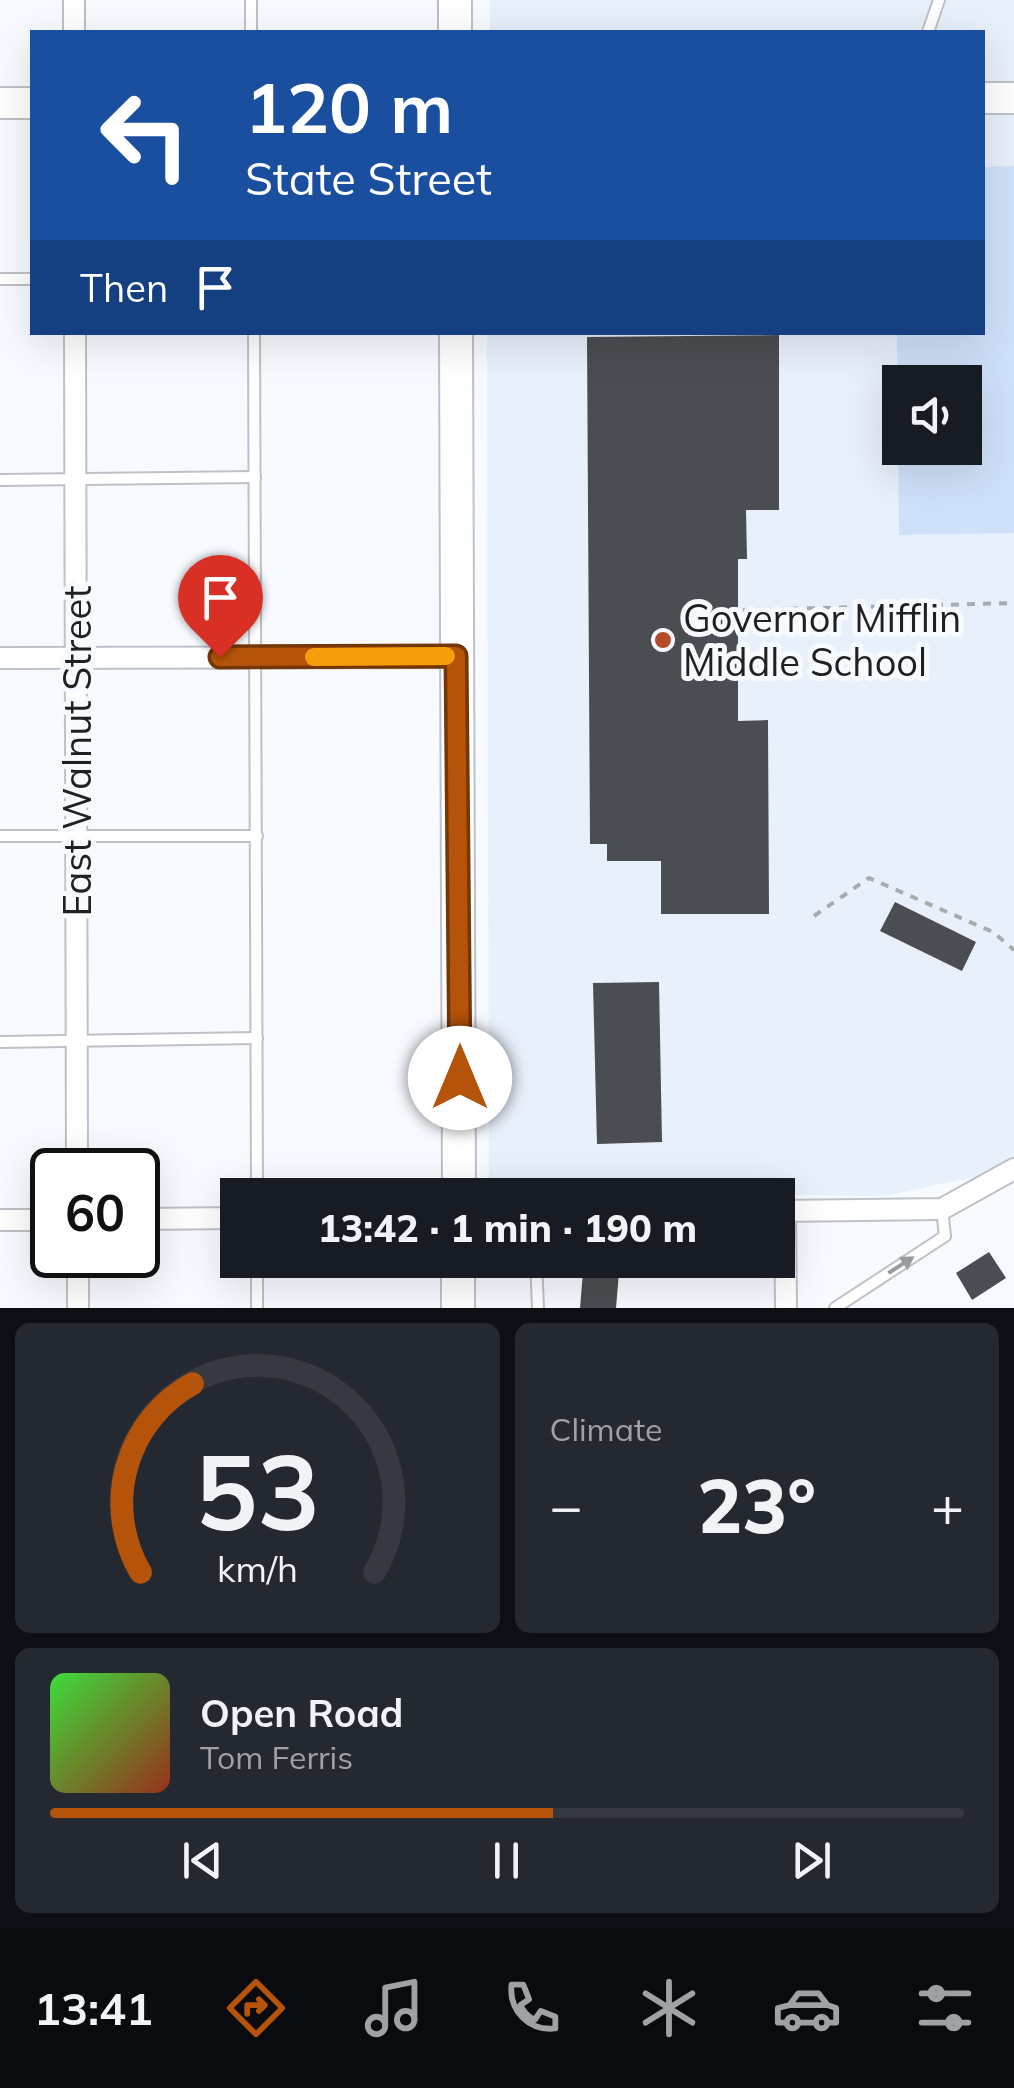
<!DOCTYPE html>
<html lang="en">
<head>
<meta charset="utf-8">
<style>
  :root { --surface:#171b24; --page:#242831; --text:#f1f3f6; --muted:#9ea1a6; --line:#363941; --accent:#b45309 }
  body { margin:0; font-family:Mulish,sans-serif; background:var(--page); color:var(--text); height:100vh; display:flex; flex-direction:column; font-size:38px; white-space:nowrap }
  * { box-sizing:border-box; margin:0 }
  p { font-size:32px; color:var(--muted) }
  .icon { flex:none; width:55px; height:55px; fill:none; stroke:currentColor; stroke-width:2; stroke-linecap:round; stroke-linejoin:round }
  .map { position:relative; height:1308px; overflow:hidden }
  .panel { display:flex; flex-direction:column; gap:15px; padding:15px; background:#0d0f14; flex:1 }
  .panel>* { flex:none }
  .guide { position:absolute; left:30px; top:30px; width:955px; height:305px; border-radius:0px; box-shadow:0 10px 40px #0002; background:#1a4fa0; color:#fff; overflow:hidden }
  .tools { position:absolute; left:882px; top:365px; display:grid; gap:20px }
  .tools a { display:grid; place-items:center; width:100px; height:100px; border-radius:0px; background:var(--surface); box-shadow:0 10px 40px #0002; font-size:50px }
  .speed { position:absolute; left:30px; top:1148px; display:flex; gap:20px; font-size:50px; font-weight:700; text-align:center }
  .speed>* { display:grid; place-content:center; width:130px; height:130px; border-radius:50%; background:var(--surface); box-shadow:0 10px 40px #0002; line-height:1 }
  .speed .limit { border:5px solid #111; border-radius:15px; background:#fff; color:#111 }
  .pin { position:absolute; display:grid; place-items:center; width:85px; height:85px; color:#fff; margin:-102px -42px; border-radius:50% 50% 50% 0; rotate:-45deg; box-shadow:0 0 10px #0007 }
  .pin .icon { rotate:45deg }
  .me { position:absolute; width:110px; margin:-55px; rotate:0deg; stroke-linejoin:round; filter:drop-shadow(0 0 8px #0008) }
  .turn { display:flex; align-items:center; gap:35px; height:210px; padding:0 50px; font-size:45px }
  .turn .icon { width:130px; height:130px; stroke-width:2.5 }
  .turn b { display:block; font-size:70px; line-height:85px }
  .then { display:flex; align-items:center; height:95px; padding:0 50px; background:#0003; gap:20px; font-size:38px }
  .big { font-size:75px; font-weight:800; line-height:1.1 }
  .panel .widget { flex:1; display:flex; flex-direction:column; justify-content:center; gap:15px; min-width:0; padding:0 35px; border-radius:15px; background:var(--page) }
  .panel .dial { align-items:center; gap:0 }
  .dial svg { height:260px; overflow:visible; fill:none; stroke:var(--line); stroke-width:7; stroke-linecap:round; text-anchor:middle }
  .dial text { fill:var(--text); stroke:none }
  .song { display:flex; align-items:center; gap:30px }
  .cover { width:120px; height:120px; border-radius:15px; background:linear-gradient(135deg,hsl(120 70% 55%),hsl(10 70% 35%)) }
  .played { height:10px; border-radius:5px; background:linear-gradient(90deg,var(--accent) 55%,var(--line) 55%) }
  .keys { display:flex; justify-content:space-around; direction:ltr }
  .heat { display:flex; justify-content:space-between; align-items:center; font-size:55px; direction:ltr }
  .panel .tiles { flex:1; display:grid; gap:15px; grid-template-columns:1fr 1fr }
  .widget:last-child { grid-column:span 2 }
  .trip { position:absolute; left:220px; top:1178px; width:575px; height:100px; border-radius:0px; background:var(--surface); box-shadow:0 10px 40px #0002; font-weight:800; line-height:100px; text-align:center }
  .dock { display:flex; height:160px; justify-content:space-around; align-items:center; background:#090b0e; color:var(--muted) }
  .dock .icon { width:70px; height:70px }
  .dock .on { color:var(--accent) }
  .dock b { font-size:45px; color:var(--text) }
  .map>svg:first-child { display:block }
  .built { fill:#e8f0fc; fill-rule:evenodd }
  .green { fill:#cfe1f9; fill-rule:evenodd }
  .building { fill:#4a4e52 }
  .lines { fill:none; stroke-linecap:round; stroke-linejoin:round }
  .lane-casing { stroke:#bec1c7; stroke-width:14 }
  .street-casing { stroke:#bec1c7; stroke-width:24 }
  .secondary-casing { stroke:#bec1c7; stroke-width:34 }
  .primary-casing { stroke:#bec1c7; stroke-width:36 }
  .path { stroke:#a9abaf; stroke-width:4; stroke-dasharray:8 8; stroke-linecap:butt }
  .lane { stroke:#fff; stroke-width:10 }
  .street { stroke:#fff; stroke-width:20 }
  .secondary { stroke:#fff; stroke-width:30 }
  .primary { stroke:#fff; stroke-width:32 }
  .oneway { fill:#9a9b9c }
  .route-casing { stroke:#753606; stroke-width:25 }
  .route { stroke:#b45309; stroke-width:18 }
  .slow { stroke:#f59e0b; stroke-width:18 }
  .poi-dot { fill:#b34c27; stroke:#f7faff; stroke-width:4 }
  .labels { text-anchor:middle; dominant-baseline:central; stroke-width:10; stroke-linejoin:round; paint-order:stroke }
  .poi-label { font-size:38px; fill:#1f2022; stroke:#f7faff; text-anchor:start }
  .street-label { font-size:38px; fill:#1f2022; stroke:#f7faff }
</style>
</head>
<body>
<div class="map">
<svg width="1014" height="1308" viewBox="0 0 1014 1308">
  <rect width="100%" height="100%" fill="#f7faff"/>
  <path class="built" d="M490 0H1014V1157L988 1174 884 1196 489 1190 487 333 982 332V32H490ZM900 382H965V448H900Z"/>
  <path class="green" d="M1014 166V533L899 535 897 333 982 332 983 167ZM900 382H965V448H900Z"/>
  <g class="building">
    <path d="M779 335V510H746L747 559H738V721L768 720 769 914H661V861H607V844H590L587 337Z"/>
    <path d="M895 902 976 942 962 971 880 931Z"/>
    <path d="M659 982 662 1142 597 1144 593 983Z"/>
    <path d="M989 1252 1006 1278 972 1300 956 1273Z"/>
    <path d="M584 1260H620L616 1308H580Z"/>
  </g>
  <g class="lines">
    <defs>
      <g id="lane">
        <path d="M251 0V32"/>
        <path d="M928 32 939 0"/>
        <path d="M0 279H32"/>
        <path d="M254 332 257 1195"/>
        <path d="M0 480 255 477"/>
        <path d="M0 836H257"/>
        <path d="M0 1042 257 1038"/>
        <path d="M257 1260V1308"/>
        <path d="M536 1260 538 1308"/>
        <path d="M835 1308 945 1236 942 1209"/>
      </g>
      <g id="street">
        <path d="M74 0V32"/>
        <path d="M75 332 77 1170"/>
        <path d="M0 658 457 657"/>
        <path d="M778 1211 942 1209 1014 1169"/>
        <path d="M785 1211 786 1308"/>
        <path d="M138 1219 238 1218"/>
        <path d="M0 1220H52"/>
        <path d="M78 1255V1308"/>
      </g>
      <g id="secondary">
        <path d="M982 98H1014"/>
        <path d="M0 103H32"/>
      </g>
      <g id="primary">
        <path d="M455 0V32"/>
        <path d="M456 332 459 1195"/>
        <path d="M458 1260V1308"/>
      </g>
    </defs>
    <use href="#lane" class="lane-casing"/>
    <use href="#street" class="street-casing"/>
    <use href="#secondary" class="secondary-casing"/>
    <use href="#primary" class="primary-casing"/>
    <g class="path">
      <path d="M743 610 1014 603"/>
      <path d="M814 916 869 878 993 932 1014 950"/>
    </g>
    <use href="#lane" class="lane"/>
    <use href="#street" class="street"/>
    <use href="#secondary" class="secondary"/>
    <use href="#primary" class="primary"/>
  </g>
  <defs><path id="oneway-solid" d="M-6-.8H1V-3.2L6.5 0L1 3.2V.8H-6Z" transform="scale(2.5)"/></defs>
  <use class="oneway" href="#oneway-solid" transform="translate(901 1265) rotate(-33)"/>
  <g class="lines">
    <defs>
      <path id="route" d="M220 657 456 656 460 1078"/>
    </defs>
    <use href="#route" class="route-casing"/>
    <use href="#route" class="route"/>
    <path class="slow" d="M314 657 446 656"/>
  </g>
  <circle class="poi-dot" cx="663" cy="640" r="10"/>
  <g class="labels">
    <g class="poi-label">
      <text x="683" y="618">Governor Mifflin<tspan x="683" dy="44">Middle School</tspan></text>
    </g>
    <g class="street-label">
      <text transform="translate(77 751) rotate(-90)">East Walnut Street</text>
    </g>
  </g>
</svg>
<div class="tools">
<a><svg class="icon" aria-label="sound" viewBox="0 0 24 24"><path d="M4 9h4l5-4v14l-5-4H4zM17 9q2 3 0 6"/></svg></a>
</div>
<div class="speed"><div class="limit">60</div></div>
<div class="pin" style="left:220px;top:657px;background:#d93025"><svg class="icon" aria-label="arrive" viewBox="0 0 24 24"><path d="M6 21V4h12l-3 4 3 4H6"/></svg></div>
<svg class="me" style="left:460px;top:1078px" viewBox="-20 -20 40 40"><circle r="19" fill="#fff"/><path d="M0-13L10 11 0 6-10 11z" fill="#b45309"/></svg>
<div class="trip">13:42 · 1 min · 190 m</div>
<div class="guide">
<div class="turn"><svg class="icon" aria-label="left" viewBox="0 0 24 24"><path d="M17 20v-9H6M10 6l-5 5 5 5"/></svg><div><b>120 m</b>State Street</div></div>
<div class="then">Then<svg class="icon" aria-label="arrive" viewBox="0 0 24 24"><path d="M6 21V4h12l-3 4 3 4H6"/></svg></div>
</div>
</div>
<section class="panel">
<div class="tiles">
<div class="widget dial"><svg viewBox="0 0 100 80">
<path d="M14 69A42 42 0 1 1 86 69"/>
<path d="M14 69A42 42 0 0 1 30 11" stroke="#b45309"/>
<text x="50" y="56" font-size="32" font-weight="700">53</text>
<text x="50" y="72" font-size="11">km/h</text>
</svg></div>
<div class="widget"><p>Climate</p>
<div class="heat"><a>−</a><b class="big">23°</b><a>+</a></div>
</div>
<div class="widget">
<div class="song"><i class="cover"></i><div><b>Open Road</b><p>Tom Ferris</p></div></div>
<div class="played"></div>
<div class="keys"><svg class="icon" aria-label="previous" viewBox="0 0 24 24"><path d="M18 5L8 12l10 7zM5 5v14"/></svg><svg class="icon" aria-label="pause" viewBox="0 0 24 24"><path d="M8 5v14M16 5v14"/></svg><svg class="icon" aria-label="next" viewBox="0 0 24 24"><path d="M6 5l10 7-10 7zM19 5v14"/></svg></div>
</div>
</div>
</section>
<nav class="dock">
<b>13:41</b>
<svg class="icon on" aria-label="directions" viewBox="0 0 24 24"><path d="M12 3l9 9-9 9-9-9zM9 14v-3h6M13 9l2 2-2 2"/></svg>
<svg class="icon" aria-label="music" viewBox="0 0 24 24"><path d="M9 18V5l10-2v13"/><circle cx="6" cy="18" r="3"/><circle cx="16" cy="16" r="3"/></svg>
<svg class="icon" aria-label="phone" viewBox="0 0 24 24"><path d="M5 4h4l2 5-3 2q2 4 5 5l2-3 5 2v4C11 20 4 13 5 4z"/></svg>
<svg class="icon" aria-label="climate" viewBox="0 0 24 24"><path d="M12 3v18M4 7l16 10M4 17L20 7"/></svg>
<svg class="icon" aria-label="car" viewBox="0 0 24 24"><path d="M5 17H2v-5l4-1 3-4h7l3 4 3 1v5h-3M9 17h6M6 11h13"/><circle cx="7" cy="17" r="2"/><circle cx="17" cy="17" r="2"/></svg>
<svg class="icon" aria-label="filters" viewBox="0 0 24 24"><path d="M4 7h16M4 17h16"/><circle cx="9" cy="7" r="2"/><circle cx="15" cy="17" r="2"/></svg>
</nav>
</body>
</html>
